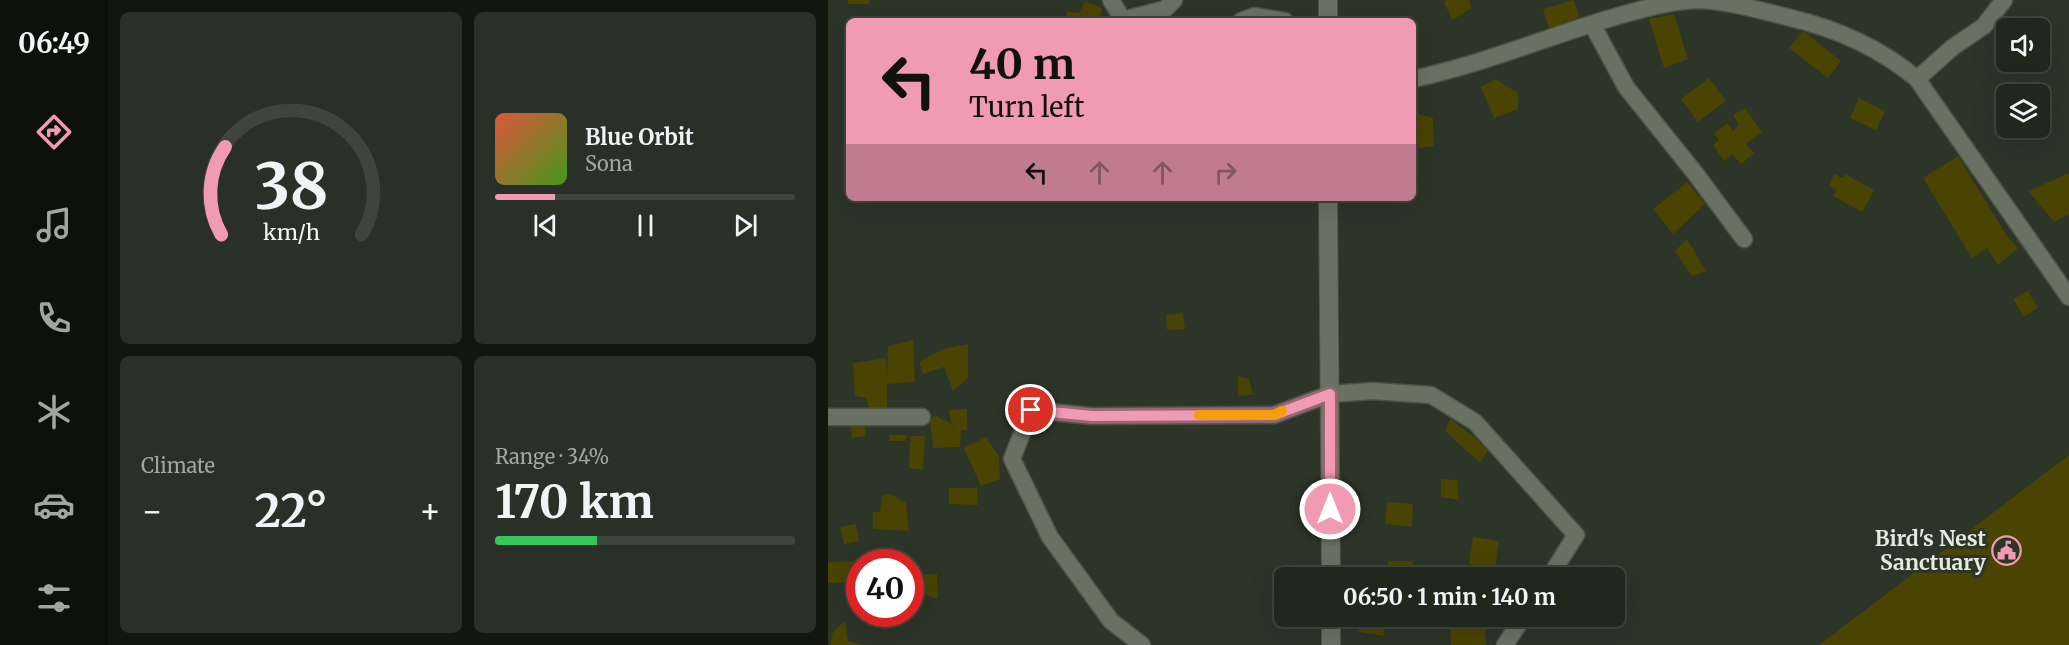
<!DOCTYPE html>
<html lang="en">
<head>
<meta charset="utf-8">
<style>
  :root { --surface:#22271e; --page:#2a2f27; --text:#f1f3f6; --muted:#a2a5a4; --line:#3f443c; --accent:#f19ab4 }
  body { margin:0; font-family:Merriweather,serif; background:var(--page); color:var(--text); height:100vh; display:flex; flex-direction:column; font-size:22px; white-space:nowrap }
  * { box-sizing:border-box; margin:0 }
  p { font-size:20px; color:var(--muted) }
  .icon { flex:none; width:33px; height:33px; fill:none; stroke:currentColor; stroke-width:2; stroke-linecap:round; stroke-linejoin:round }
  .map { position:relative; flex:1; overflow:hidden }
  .sheet { display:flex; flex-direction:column; gap:12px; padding:12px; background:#131510; width:720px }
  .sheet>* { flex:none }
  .hud { position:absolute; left:18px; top:18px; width:570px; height:183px; border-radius:9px; box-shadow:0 6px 24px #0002,0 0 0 2px var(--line); background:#f19ab4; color:#111; overflow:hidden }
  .buttons { position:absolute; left:1168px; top:18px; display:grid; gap:12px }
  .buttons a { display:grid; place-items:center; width:54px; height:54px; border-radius:9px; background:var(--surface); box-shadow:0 6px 24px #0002,0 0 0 2px var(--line); font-size:30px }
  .speed { position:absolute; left:18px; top:549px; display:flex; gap:12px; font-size:30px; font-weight:700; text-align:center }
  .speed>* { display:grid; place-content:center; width:78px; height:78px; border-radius:50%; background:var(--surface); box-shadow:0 6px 24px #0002,0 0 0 2px var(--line); line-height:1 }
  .speed .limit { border:9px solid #d22; background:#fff; color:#111 }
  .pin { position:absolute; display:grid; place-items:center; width:51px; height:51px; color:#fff; margin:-26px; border:3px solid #fff; border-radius:50%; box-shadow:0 2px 6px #0007 }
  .me { position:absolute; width:66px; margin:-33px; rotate:0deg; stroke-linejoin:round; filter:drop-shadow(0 0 4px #0008) }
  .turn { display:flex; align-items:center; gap:21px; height:126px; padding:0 24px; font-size:27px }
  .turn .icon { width:78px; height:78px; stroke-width:2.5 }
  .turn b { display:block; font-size:42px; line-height:51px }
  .lanes { display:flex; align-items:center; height:57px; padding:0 24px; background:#0003; justify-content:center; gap:30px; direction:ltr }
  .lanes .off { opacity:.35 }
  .big { font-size:45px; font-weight:700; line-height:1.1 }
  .sheet .widget { flex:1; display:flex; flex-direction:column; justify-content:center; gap:9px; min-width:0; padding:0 21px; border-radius:9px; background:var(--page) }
  .sheet .dial { align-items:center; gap:0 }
  .dial svg { height:156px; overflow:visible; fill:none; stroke:var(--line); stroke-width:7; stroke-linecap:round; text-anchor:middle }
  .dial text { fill:var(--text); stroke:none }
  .song { display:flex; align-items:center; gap:18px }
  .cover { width:72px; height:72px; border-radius:9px; background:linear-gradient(135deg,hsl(10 70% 55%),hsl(100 70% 35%)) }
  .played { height:6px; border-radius:3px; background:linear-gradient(90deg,var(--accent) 20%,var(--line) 20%) }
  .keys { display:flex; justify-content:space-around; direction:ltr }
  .heat { display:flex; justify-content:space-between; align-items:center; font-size:33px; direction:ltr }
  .charge { height:9px; border-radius:4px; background:linear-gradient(90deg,#34c759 34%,var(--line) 0) }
  .sheet .tiles { flex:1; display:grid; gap:12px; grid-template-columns:repeat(2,1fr) }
  .trip { position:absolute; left:446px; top:567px; width:351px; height:60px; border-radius:9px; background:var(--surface); box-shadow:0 6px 24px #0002,0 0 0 2px var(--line); font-weight:700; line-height:60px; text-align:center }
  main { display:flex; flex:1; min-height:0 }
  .tab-bar { display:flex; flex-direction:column; width:108px; justify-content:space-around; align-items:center; background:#0e100c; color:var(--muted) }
  .tab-bar .icon { width:42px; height:42px }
  .tab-bar .current { color:var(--accent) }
  .tab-bar b { font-size:27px; color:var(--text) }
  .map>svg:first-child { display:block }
  .building { fill:#494402 }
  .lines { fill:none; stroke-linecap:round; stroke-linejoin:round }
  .street-casing { stroke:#4c5247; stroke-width:19 }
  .secondary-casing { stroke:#4c5247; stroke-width:20 }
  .street { stroke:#697163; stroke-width:16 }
  .secondary { stroke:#697163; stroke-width:18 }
  .route-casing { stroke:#9d6475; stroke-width:15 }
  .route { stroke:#f19ab4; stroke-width:10 }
  .slow { stroke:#f59e0b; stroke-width:10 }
  .labels { text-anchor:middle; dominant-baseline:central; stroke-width:6; stroke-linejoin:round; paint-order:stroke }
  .poi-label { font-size:21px; font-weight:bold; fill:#e6eae2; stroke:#2d3428; text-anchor:end }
</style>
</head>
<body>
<main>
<nav class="tab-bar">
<b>06:49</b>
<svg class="icon current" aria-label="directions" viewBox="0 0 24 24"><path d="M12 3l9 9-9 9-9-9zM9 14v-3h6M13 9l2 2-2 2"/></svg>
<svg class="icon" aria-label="music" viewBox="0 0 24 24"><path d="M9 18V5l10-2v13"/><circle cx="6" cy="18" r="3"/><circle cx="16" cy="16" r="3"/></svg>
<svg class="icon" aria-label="phone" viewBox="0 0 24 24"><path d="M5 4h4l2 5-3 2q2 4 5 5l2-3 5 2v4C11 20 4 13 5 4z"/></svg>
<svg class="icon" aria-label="climate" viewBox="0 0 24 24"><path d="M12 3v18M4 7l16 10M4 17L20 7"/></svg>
<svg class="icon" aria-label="car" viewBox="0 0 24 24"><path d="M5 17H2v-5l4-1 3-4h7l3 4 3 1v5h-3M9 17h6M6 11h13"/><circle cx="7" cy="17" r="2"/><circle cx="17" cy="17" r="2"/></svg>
<svg class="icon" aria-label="filters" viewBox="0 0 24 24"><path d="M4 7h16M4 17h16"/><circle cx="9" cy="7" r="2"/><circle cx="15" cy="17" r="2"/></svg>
</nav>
<section class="sheet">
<div class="tiles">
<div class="widget dial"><svg viewBox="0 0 100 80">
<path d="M14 69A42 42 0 1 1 86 69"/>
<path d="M14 69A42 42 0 0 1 16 24" stroke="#f19ab4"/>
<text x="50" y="56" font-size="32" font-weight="700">38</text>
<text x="50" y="72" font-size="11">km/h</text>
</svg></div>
<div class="widget">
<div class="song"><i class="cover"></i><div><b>Blue Orbit</b><p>Sona</p></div></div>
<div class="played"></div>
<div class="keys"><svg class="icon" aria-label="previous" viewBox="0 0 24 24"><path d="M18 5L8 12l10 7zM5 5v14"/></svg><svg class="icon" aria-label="pause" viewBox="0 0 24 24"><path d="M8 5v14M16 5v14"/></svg><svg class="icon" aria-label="next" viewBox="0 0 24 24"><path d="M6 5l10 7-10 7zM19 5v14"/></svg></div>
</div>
<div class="widget"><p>Climate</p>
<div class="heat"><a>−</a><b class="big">22°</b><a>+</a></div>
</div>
<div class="widget"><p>Range · 34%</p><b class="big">170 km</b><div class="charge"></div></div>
</div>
</section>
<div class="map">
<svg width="1241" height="645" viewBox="0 0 1241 645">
  <rect width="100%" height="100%" fill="#2d3428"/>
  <g class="building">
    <path d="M20 0H42L41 4H20Z"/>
    <path d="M619 0H641L644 8 624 20 616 2Z"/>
    <path d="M745 0 752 17 721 29 715 9Z"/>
    <path d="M257 1 274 8 271 21H238L239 11 251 13Z"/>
    <path d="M846 14 860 59 836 68 821 19Z"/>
    <path d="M975 31 1013 61 1000 78 961 48Z"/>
    <path d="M881 78 898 101 870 122 853 99Z"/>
    <path d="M667 79 690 93V109L666 118 653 87Z"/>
    <path d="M1031 98 1057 111 1048 130 1022 118Z"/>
    <path d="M917 108 934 132 918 144 926 153 913 164 904 154 896 161 885 145 891 140 886 134 899 123 905 130 911 125 905 115Z"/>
    <path d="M585 114H590L605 118 606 146 586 149Z"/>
    <path d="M1130 156 1179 236 1190 248 1170 265 1159 248 1144 258 1095 178Z"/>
    <path d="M1241 173V214L1226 222 1200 191Z"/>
    <path d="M1006 174 1015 178 1017 174 1046 190 1034 212 1005 196 1009 190 1001 186Z"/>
    <path d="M859 182 877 204 845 234 825 209Z"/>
    <path d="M859 239 878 271 864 276 847 251Z"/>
    <path d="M1200 291 1210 308 1196 317 1185 299Z"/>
    <path d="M355 313 357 329 339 330 338 315Z"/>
    <path d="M85 340 87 382 59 384V416L42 410 38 398 27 396 25 363 58 358 59 379 60 346Z"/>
    <path d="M140 344V378L125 391 116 367 95 374 91 362 115 349Z"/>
    <path d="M410 376 421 379 425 395 410 396Z"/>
    <path d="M139 409V430H133L132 447 105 448 102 421 107 415 125 425 120 410Z"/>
    <path d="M622 419 645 436 660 451 652 463 617 431Z"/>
    <path d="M37 424 38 436 24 438 22 425Z"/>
    <path d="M61 435H79L78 441H61Z"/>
    <path d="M82 436H97L95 470 81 468Z"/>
    <path d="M158 437 171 456 172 479 153 486 136 448Z"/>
    <path d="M1241 455V645H991Z"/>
    <path d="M613 479 629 480 631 500 613 497Z"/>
    <path d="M121 488H149L150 505 121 504Z"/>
    <path d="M63 494 78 503 81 531 45 529V512H52L54 495Z"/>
    <path d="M559 502 585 504 584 527 557 524Z"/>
    <path d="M28 524 31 541 16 544 12 527Z"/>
    <path d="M645 537 671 541 667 568 641 564Z"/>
    <path d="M32 561V582L0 583V562Z"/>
    <rect x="560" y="561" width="25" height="17"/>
    <path d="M109 574 110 599 94 594 88 575Z"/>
    <path d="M532 616H557L556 636 531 632Z"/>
    <path d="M17 621 20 641 36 645H2L5 632Z"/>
    <path d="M657 621 658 645H623L622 626Z"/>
  </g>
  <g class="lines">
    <defs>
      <g id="street">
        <path d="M283 0 295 20 337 9 346 0"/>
        <path d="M413 21 426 16 457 21"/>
        <path d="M764 24 798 87 867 173 916 239"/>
        <path d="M585 79C650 65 712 40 776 20 808 11 841 0 874 0 902 2 931 10 959 17 1007 28 1051 47 1089 79L1241 297"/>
        <path d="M1089 79 1125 47 1156 26 1176 0"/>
        <path d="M0 417H94"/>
        <path d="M314 645 283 621 222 537 184 459 203 410 263 416 446 415 502 394 545 391 603 395 647 422 748 535 721 578"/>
        <path d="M677 645 696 616"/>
      </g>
      <g id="secondary">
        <path d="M500 21V0"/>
        <path d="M500 198 503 578"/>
        <path d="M503 616V645"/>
      </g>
    </defs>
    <use href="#street" class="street-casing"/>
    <use href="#secondary" class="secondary-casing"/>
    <use href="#street" class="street"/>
    <use href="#secondary" class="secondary"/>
  </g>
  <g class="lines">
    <defs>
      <path id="route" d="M203 410 264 416 446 415 502 394V509"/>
    </defs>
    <use href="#route" class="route-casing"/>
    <use href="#route" class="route"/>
    <path class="slow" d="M371 415H446L454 411"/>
  </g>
  <defs>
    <symbol id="civic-ring" viewBox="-11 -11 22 22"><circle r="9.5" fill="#2d3428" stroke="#f19ab4" stroke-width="1.5"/><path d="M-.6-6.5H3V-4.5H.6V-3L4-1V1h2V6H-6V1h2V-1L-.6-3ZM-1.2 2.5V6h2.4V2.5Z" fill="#f19ab4"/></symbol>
  </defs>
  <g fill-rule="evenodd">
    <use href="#civic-ring" x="1162" y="534" width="33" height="33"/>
  </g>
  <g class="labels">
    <g class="poi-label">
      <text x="1158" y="538">Bird's Nest<tspan x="1158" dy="24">Sanctuary</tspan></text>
    </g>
  </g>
</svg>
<div class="buttons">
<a><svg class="icon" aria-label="sound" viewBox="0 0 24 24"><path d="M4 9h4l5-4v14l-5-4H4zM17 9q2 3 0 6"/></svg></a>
<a><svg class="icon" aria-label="layers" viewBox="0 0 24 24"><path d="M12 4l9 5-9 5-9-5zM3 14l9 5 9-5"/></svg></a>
</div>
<div class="speed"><div class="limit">40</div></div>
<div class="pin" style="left:203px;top:410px;background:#d93025"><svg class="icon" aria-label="arrive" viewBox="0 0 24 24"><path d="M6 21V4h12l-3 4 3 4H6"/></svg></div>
<svg class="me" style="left:502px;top:509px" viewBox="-20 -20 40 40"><circle r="17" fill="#f19ab4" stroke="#fff" stroke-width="3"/><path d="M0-11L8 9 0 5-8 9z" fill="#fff"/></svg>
<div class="trip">06:50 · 1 min · 140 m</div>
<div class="hud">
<div class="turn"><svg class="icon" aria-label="left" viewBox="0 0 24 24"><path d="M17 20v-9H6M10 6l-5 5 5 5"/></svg><div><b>40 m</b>Turn left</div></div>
<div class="lanes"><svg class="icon" aria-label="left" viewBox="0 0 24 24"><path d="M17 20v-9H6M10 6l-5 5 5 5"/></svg><svg class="icon off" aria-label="ahead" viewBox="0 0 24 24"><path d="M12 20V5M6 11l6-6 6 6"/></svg><svg class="icon off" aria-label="ahead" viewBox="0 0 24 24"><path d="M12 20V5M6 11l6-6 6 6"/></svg><svg class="icon off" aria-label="right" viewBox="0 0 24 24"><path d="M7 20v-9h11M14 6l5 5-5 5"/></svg></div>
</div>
</div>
</main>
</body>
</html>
